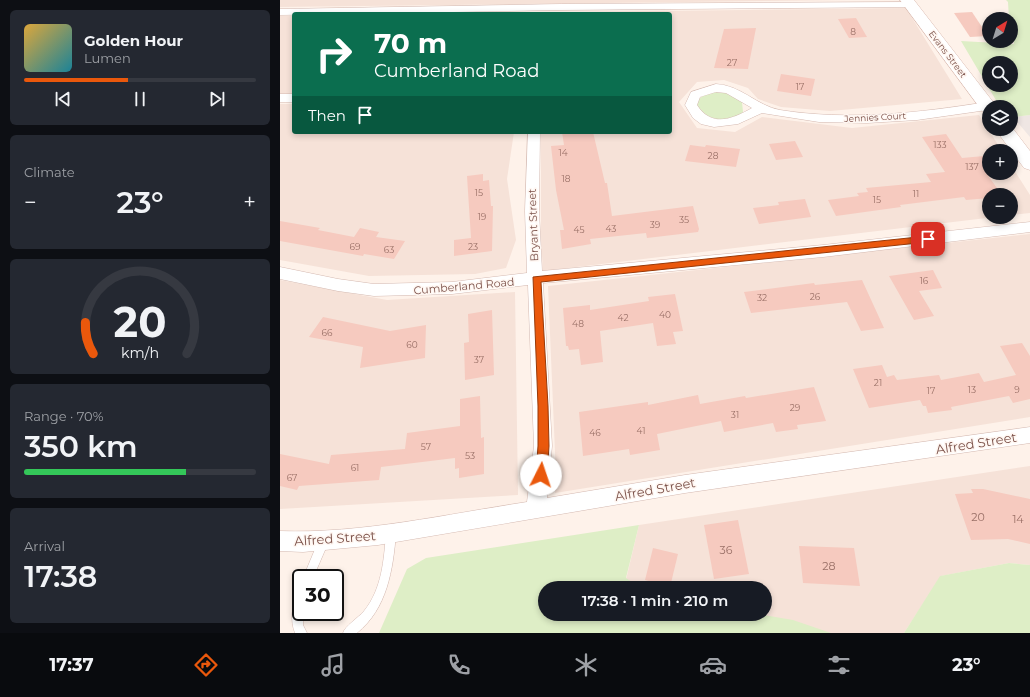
<!DOCTYPE html>
<html lang="en">
<head>
<meta charset="utf-8">
<style>
  :root { --surface:#171b24; --page:#242831; --text:#f1f3f6; --muted:#9ea1a6; --line:#363941; --accent:#ea580c }
  body { margin:0; font-family:Montserrat,sans-serif; background:var(--page); color:var(--text); height:100vh; display:flex; flex-direction:column; font-size:15px; white-space:nowrap }
  * { box-sizing:border-box; margin:0 }
  p { font-size:13px; color:var(--muted) }
  .icon { flex:none; width:22px; height:22px; fill:none; stroke:currentColor; stroke-width:2; stroke-linecap:round; stroke-linejoin:round }
  .map { position:relative; flex:1; overflow:hidden }
  .details { display:flex; flex-direction:column; gap:10px; padding:10px; background:#0d0f14; width:280px }
  .details>* { flex:none }
  .top-card { position:absolute; left:12px; top:12px; width:380px; height:122px; border-radius:4px; box-shadow:0 2px 6px #0003; background:#0b6e4f; color:#fff; overflow:hidden }
  .needle { width:26px; rotate:38deg }
  .buttons { position:absolute; left:702px; top:12px; display:grid; gap:8px }
  .buttons a { display:grid; place-items:center; width:36px; height:36px; border-radius:50%; background:var(--surface); box-shadow:0 2px 6px #0003; font-size:20px }
  .speed { position:absolute; left:12px; top:569px; display:flex; gap:8px; font-size:20px; font-weight:700; text-align:center }
  .speed>* { display:grid; place-content:center; width:52px; height:52px; border-radius:50%; background:var(--surface); box-shadow:0 2px 6px #0003; line-height:1 }
  .speed .limit { border:2px solid #111; border-radius:6px; background:#fff; color:#111 }
  .pin { position:absolute; display:grid; place-items:center; width:34px; height:34px; color:#fff; margin:-17px; border-radius:8px; box-shadow:0 2px 6px #0006 }
  .me { position:absolute; width:44px; margin:-22px; rotate:4deg; stroke-linejoin:round; filter:drop-shadow(0 0 3px #0008) }
  .turn { display:flex; align-items:center; gap:14px; height:84px; padding:0 16px; font-size:18px }
  .turn .icon { width:52px; height:52px; stroke-width:2.5 }
  .turn b { display:block; font-size:28px; line-height:34px }
  .then { display:flex; align-items:center; height:38px; padding:0 16px; background:#0003; gap:8px; font-size:15px }
  .big { font-size:30px; font-weight:600; line-height:1.1 }
  .details .card { flex:1; display:flex; flex-direction:column; justify-content:center; gap:6px; min-width:0; padding:0 14px; border-radius:6px; background:var(--page) }
  .details .dial { align-items:center; gap:0 }
  .dial svg { height:104px; overflow:visible; fill:none; stroke:var(--line); stroke-width:7; stroke-linecap:round; text-anchor:middle }
  .dial text { fill:var(--text); stroke:none }
  .song { display:flex; align-items:center; gap:12px }
  .cover { width:48px; height:48px; border-radius:6px; background:linear-gradient(135deg,hsl(40 70% 55%),hsl(190 70% 35%)) }
  .played { height:4px; border-radius:2px; background:linear-gradient(90deg,var(--accent) 45%,var(--line) 45%) }
  .keys { display:flex; justify-content:space-around; direction:ltr }
  .heat { display:flex; justify-content:space-between; align-items:center; font-size:22px; direction:ltr }
  .charge { height:6px; border-radius:3px; background:linear-gradient(90deg,#34c759 70%,var(--line) 0) }
  .trip { position:absolute; left:258px; top:581px; width:234px; height:40px; border-radius:20px; background:var(--surface); box-shadow:0 2px 6px #0003; font-weight:600; line-height:40px; text-align:center }
  .dock { display:flex; height:64px; justify-content:space-around; align-items:center; background:#090b0e; color:var(--muted) }
  .dock .icon { width:28px; height:28px }
  .dock .active { color:var(--accent) }
  .dock b { font-size:18px; color:var(--text) }
  main { display:flex; flex:1; min-height:0 }
  .map>svg:first-child { display:block }
  .residential { fill:#f6e2d8 }
  .industrial { fill:#efe6e3 }
  .green { fill:#deeec6; fill-rule:evenodd }
  .building { fill:#f6cabf }
  .lines { fill:none; stroke-linecap:round; stroke-linejoin:round }
  .lane-casing { stroke:#d4b9b1; stroke-width:1 }
  .street-casing { stroke:#d4b9b1; stroke-width:1 }
  .secondary-casing { stroke:#dabab0; stroke-width:1 }
  .lane { fill:#fff; fill-rule:evenodd }
  .street { fill:#fff; fill-rule:evenodd }
  .secondary { fill:#fff; fill-rule:evenodd }
  .route { fill:#ea580c; stroke:#983908 }
  .labels { text-anchor:middle; dominant-baseline:central; stroke-width:3; stroke-linejoin:round; paint-order:stroke }
  .number-label { font-size:9px; fill:#9a7067 }
  .far-street-label { font-size:9px; fill:#7c524a; stroke:#fff7f2 }
  .street-label { font-size:11px; fill:#7c524a; stroke:#fff7f2 }
  .near-number-label { font-size:11px; fill:#9a7067 }
  .near-street-label { font-size:13px; fill:#7c524a; stroke:#fff7f2 }
</style>
</head>
<body>
<main>
<section class="details">
<div class="card">
<div class="song"><i class="cover"></i><div><b>Golden Hour</b><p>Lumen</p></div></div>
<div class="played"></div>
<div class="keys"><svg class="icon" aria-label="previous" viewBox="0 0 24 24"><path d="M18 5L8 12l10 7zM5 5v14"/></svg><svg class="icon" aria-label="pause" viewBox="0 0 24 24"><path d="M8 5v14M16 5v14"/></svg><svg class="icon" aria-label="next" viewBox="0 0 24 24"><path d="M6 5l10 7-10 7zM19 5v14"/></svg></div>
</div>
<div class="card"><p>Climate</p>
<div class="heat"><a>−</a><b class="big">23°</b><a>+</a></div>
</div>
<div class="card dial"><svg viewBox="0 0 100 80">
<path d="M14 69A42 42 0 1 1 86 69"/>
<path d="M14 69A42 42 0 0 1 8 45" stroke="#ea580c"/>
<text x="50" y="56" font-size="32" font-weight="700">20</text>
<text x="50" y="72" font-size="11">km/h</text>
</svg></div>
<div class="card"><p>Range · 70%</p><b class="big">350 km</b><div class="charge"></div></div>
<div class="card"><p>Arrival</p><b class="big">17:38</b></div>
</section>
<div class="map">
<svg width="750" height="633" viewBox="0 0 750 633">
  <rect width="100%" height="100%" fill="#fef2ea"/>
  <g class="residential">
    <path d="M0 0H568L0 7Z"/>
    <path d="M626 8 682 99 550 111 501 107 478 99 468 88 444 80 417 82 399 102 417 128 455 132 482 117 572 128 699 115 722 151H709V173H731V165L750 195V213L731 215V195H709V217H715L263 271 261 240V132H390V14H130Z"/>
    <rect x="0" y="16" width="14" height="78"/>
    <path d="M0 104H14V132H234L227 179 236 240 226 268 195 274 89 276 0 260Z"/>
    <path d="M750 234V417L275 493 276 476 268 286Z"/>
    <path d="M0 280 107 300 235 292 238 495 0 509Z"/>
    <path d="M750 466V565L729 563 661 576 624 633H459L383 614H485V588H344L359 525Z"/>
  </g>
  <path class="industrial" d="M750 115V137L733 117Z"/>
  <g class="green">
    <path d="M726 0H750V115L733 117 731 114V107H720L681 41 734 44 731 19H729L728 2ZM709 63H731V85H709Z"/>
    <path d="M437 92 452 94 462 102 463 112C451 126 433 119 419 113L416 103C421 95 428 93 437 92Z"/>
    <path d="M359 525 346 578 361 588H265V614H477L513 620 551 633H99L127 569 146 558Z"/>
    <path d="M729 563 750 565V633H624L660 576Z"/>
  </g>
  <g class="building">
    <path d="M692 12 708 36 690 37 674 13Z"/>
    <path d="M576 18 587 37 569 38 558 19Z"/>
    <path d="M476 28 468 69 434 68 444 29Z"/>
    <path d="M501 74 535 79 531 96 497 91Z"/>
    <path d="M282 132H313L325 183H327L332 216 413 206 419 229 418 232 367 238 366 233 310 239 311 244 282 249 280 230H284L276 190 271 146 284 145Z"/>
    <path d="M666 134 682 158 704 156 709 163V177L722 195H709V198L686 200 684 197 620 205 621 207 556 216 548 200 579 196 577 193 588 192 586 188 651 182 646 174 665 172 642 137Z"/>
    <path d="M515 141 523 157 496 160 489 144Z"/>
    <path d="M410 145 425 147 426 145 460 149 456 167 405 161Z"/>
    <path d="M203 174V181L209 180 211 206H213L212 251 174 256V240L191 238 187 176Z"/>
    <path d="M525 199 531 217 479 224 473 208 499 205 498 202Z"/>
    <path d="M0 221 40 228 38 230 74 237 80 228 99 232 96 237 125 241 114 259 84 254 83 256 0 241Z"/>
    <path d="M653 270 662 288 639 291 654 316 634 320 609 276Z"/>
    <path d="M582 280 604 328 581 331 567 302 471 313 464 292 534 283 535 285Z"/>
    <path d="M395 294 403 331 393 332 396 344 377 346 373 323 320 331 323 362 301 365 299 349 289 350 288 346H286L283 308 310 305V310L369 301 368 297Z"/>
    <path d="M212 310 214 375 185 380 184 343 189 342 188 314Z"/>
    <path d="M43 317 110 331 146 325 145 358 80 368 83 347 29 337Z"/>
    <path d="M742 343 750 356V399L733 403 729 396 671 407 672 410 648 413 646 406H643L640 400 589 408 573 369 602 365 607 377 614 375 617 380 659 375 661 380 699 373 704 382 736 375 720 346Z"/>
    <path d="M534 387 546 421 517 425 518 429 496 432 493 423 444 432 441 421 377 434 380 450 350 455 349 449 303 456 299 412 368 402V405L418 395 420 404 465 396 466 398Z"/>
    <path d="M200 396 201 438 204 437V474L179 478V468L175 469V458L101 467 99 480 19 486 17 490 0 486V454L49 464 51 455 125 449 127 433 180 426V399Z"/>
    <path d="M691 489H703L750 499V544L728 539 691 540 675 494 693 493Z"/>
    <path d="M458 520 469 574 434 579 424 525Z"/>
    <path d="M519 546 574 548 580 586 523 583Z"/>
    <path d="M373 548 398 554 390 587 365 580Z"/>
  </g>
  <g class="lines">
    <defs>
      <g id="lane">
        <path d="M111 528 115 529 116 533C113 570 107 609 77 633H63C65 626 78 618 84 611 102 589 104 559 106 533L107 529Z"/>
        <path d="M44 536 48 537 49 541 33 578H23L40 537Z"/>
        <path d="M21 593V612H23V625L27 633H15C10 620 12 607 17 594Z"/>
      </g>
      <g id="street">
        <path d="M631 2 636 5 635 7 281 10 0 15V9L281 4Z"/>
        <path d="M436 84C461 85 477 106 500 110 569 121 638 113 707 102L713 106 707 110 637 120 587 123 539 122 482 113 458 124 434 127 421 124 413 118 405 105 411 92ZM436 92 446 93 472 108C452 119 432 128 417 105L420 97Z"/>
        <rect x="0" y="94" width="14" height="8"/>
        <path d="M248 132H260L259 211 262 271 543 245 750 222V232L543 257 263 283 272 446 267 498 405 475 750 427V443L405 493 98 545 23 552 0 551V531C81 534 167 514 247 502L254 446 248 285 172 294 94 296 58 291 0 279V267L58 279 94 284 172 282 247 273 245 211Z"/>
      </g>
      <g id="secondary">
        <path d="M620 0H634L717 107H709V113L703 112Z"/>
        <path d="M731 126 750 151V170L744 168 715 129H731Z"/>
      </g>
    </defs>
    <use href="#lane" class="lane-casing"/>
    <use href="#street" class="street-casing"/>
    <use href="#secondary" class="secondary-casing"/>
    <use href="#lane" class="lane"/>
    <use href="#street" class="street"/>
    <use href="#secondary" class="secondary"/>
  </g>
  <path class="route" d="M648 236 652 239 648 242 261 282 268 406 269 446 267 475 265 478 261 480 257 478 256 475 258 446V406L253 277Z"/>
  <g class="labels">
    <g class="number-label">
      <text x="573" y="31">8</text>
      <text x="452" y="62">27</text>
      <text x="520" y="86">17</text>
      <text x="660" y="144">133</text>
      <text x="283" y="152">14</text>
      <text x="433" y="155">28</text>
      <text x="692" y="166">137</text>
      <text x="286" y="178">18</text>
      <text x="199" y="192">15</text>
      <text x="636" y="193">11</text>
      <text x="597" y="199">15</text>
      <text x="202" y="216">19</text>
      <text x="404" y="219">35</text>
      <text x="375" y="224">39</text>
      <text x="331" y="228">43</text>
      <text x="299" y="229">45</text>
      <text x="75" y="246">69</text>
      <text x="193" y="246">23</text>
      <text x="109" y="249">63</text>
      <text x="644" y="280">16</text>
      <text x="535" y="296">26</text>
      <text x="482" y="297">32</text>
      <text x="385" y="314">40</text>
      <text x="343" y="317">42</text>
      <text x="298" y="323">48</text>
      <text x="47" y="332">66</text>
      <text x="132" y="344">60</text>
      <text x="199" y="359">37</text>
      <text x="598" y="382">21</text>
      <text x="692" y="389">13</text>
      <text x="737" y="389">9</text>
      <text x="651" y="390">17</text>
      <text x="515" y="407">29</text>
      <text x="455" y="414">31</text>
      <text x="361" y="430">41</text>
      <text x="315" y="432">46</text>
      <text x="146" y="446">57</text>
      <text x="190" y="455">53</text>
      <text x="75" y="467">61</text>
      <text x="12" y="477">67</text>
    </g>
    <g class="far-street-label">
      <text transform="translate(668 54) rotate(53)">Evans Street</text>
      <text transform="translate(595 117) rotate(-3)">Jennies Court</text>
    </g>
    <g class="street-label">
      <text transform="translate(253 225) rotate(-92)">Bryant Street</text>
      <text transform="translate(184 286) rotate(-5)">Cumberland Road</text>
    </g>
    <g class="near-number-label">
      <text x="698" y="517">20</text>
      <text x="738" y="519">14</text>
      <text x="446" y="550">36</text>
      <text x="549" y="566">28</text>
    </g>
    <g class="near-street-label">
      <text transform="translate(696 443) rotate(-9)">Alfred Street</text>
      <text transform="translate(375 489) rotate(-10)">Alfred Street</text>
      <text transform="translate(55 538) rotate(-4)">Alfred Street</text>
    </g>
  </g>
</svg>
<div class="buttons">
<a><svg class="needle" viewBox="-14 -14 28 28"><path d="M0-13l5 13h-10z" fill="#e53935"/><path d="M0 13l5-13h-10z" fill="#9ea1a6"/></svg></a>
<a><svg class="icon" aria-label="search" viewBox="0 0 24 24"><circle cx="10" cy="10" r="6"/><path d="M15 15l6 6"/></svg></a>
<a><svg class="icon" aria-label="layers" viewBox="0 0 24 24"><path d="M12 4l9 5-9 5-9-5zM3 14l9 5 9-5"/></svg></a>
<a>+</a>
<a>−</a>
</div>
<div class="speed"><div class="limit">30</div></div>
<div class="pin" style="left:648px;top:239px;background:#d93025"><svg class="icon" aria-label="arrive" viewBox="0 0 24 24"><path d="M6 21V4h12l-3 4 3 4H6"/></svg></div>
<svg class="me" style="left:261px;top:475px" viewBox="-20 -20 40 40"><circle r="19" fill="#fff"/><path d="M0-13L10 11 0 6-10 11z" fill="#ea580c"/></svg>
<div class="trip">17:38 · 1 min · 210 m</div>
<div class="top-card">
<div class="turn"><svg class="icon" aria-label="right" viewBox="0 0 24 24"><path d="M7 20v-9h11M14 6l5 5-5 5"/></svg><div><b>70 m</b>Cumberland Road</div></div>
<div class="then">Then<svg class="icon" aria-label="arrive" viewBox="0 0 24 24"><path d="M6 21V4h12l-3 4 3 4H6"/></svg></div>
</div>
</div>
</main>
<nav class="dock">
<b>17:37</b>
<svg class="icon active" aria-label="directions" viewBox="0 0 24 24"><path d="M12 3l9 9-9 9-9-9zM9 14v-3h6M13 9l2 2-2 2"/></svg>
<svg class="icon" aria-label="music" viewBox="0 0 24 24"><path d="M9 18V5l10-2v13"/><circle cx="6" cy="18" r="3"/><circle cx="16" cy="16" r="3"/></svg>
<svg class="icon" aria-label="phone" viewBox="0 0 24 24"><path d="M5 4h4l2 5-3 2q2 4 5 5l2-3 5 2v4C11 20 4 13 5 4z"/></svg>
<svg class="icon" aria-label="climate" viewBox="0 0 24 24"><path d="M12 3v18M4 7l16 10M4 17L20 7"/></svg>
<svg class="icon" aria-label="car" viewBox="0 0 24 24"><path d="M5 17H2v-5l4-1 3-4h7l3 4 3 1v5h-3M9 17h6M6 11h13"/><circle cx="7" cy="17" r="2"/><circle cx="17" cy="17" r="2"/></svg>
<svg class="icon" aria-label="filters" viewBox="0 0 24 24"><path d="M4 7h16M4 17h16"/><circle cx="9" cy="7" r="2"/><circle cx="15" cy="17" r="2"/></svg>
<b>23°</b>
</nav>
</body>
</html>
